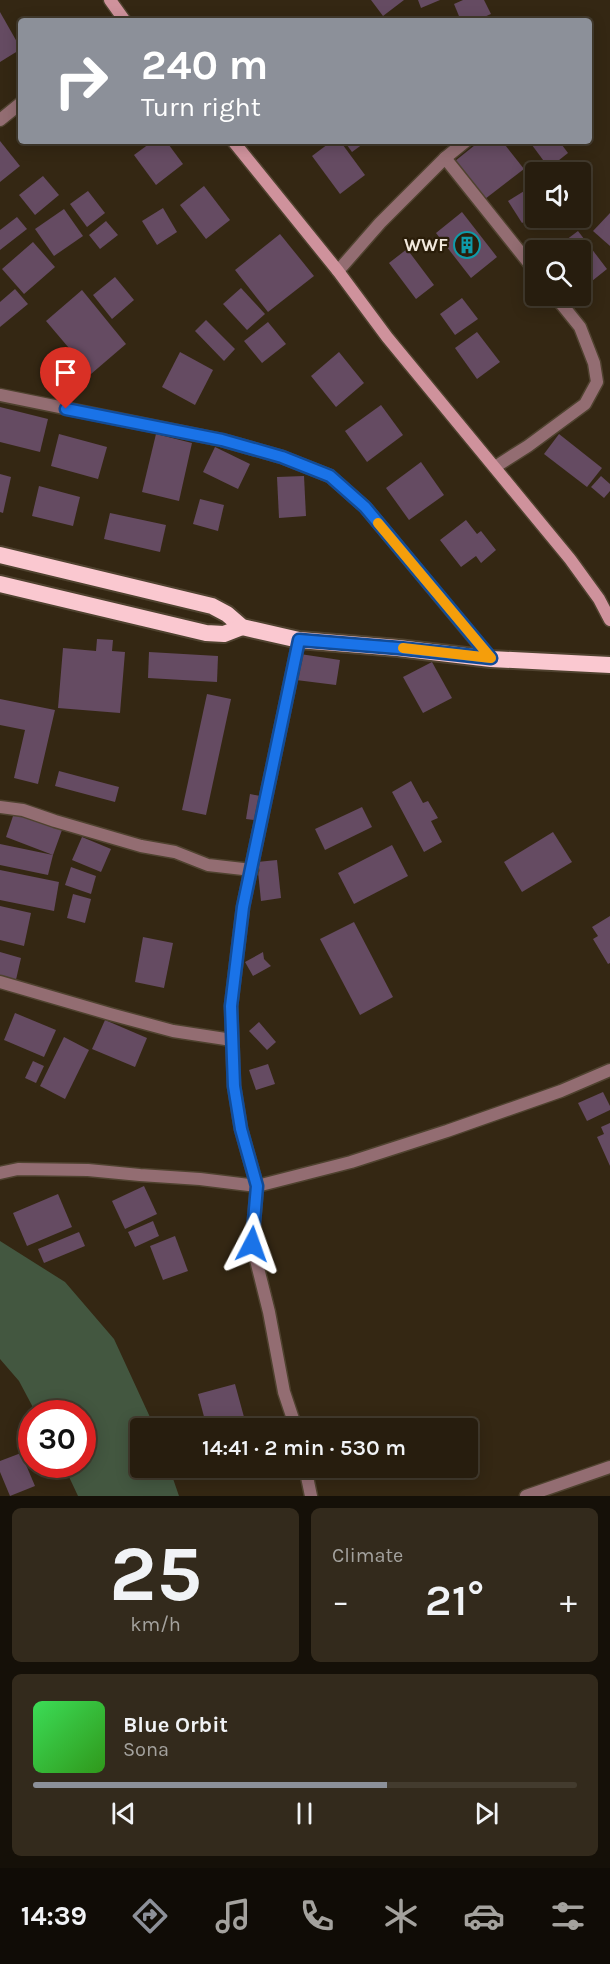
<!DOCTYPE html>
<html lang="en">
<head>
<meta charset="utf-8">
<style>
  :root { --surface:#271d0e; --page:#332a1c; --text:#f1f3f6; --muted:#a4a29e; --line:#433b2e; --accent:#8c9099 }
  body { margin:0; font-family:Karla,sans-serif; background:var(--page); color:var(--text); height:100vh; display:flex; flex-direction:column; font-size:22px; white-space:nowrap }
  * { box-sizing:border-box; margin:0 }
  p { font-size:20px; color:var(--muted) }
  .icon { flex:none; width:33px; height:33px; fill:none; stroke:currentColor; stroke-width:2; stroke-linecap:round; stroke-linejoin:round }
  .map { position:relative; height:1496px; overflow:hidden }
  .side { display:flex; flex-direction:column; gap:12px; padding:12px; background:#151008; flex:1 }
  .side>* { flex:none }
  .top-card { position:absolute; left:18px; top:18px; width:574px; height:126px; border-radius:6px; box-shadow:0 3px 15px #0003,0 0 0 2px var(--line); background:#8c9099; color:#fff; overflow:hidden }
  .controls { position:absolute; left:525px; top:162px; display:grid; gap:12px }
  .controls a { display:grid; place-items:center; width:66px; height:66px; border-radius:6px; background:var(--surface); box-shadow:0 3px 15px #0003,0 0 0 2px var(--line); font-size:30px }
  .speed { position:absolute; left:18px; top:1400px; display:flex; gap:12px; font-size:30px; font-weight:700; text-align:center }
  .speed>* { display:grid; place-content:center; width:78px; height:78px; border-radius:50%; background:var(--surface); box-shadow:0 3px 15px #0003,0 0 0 2px var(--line); line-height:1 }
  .speed .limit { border:9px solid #d22; background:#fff; color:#111 }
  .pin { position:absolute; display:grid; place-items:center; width:51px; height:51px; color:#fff; margin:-62px -26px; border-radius:50% 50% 50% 0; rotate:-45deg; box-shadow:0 0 6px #0007 }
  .pin .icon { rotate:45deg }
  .me { position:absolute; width:66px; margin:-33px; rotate:4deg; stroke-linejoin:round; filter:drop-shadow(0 0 4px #0008) }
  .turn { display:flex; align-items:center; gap:21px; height:126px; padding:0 24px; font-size:27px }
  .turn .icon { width:78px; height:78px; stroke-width:2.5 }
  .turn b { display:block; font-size:42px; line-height:51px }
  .big { font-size:45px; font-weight:600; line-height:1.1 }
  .side .widget { flex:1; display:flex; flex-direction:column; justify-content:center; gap:9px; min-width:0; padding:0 21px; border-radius:9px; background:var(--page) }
  .side .dial { align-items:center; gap:0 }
  .dial b { font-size:78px; line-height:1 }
  .song { display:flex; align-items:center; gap:18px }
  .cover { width:72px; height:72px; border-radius:9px; background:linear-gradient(135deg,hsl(130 70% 55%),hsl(110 70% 35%)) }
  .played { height:6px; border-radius:3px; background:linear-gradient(90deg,var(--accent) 65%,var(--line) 65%) }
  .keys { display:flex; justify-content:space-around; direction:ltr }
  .heat { display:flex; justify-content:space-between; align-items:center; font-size:33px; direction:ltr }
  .side .tiles { flex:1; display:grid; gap:12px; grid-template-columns:1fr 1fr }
  .widget:last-child { grid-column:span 2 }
  .trip { position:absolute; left:130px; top:1418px; width:348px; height:60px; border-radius:6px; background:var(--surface); box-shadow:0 3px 15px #0003,0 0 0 2px var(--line); font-weight:600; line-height:60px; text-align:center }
  .dock { display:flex; height:96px; justify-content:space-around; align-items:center; background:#100c06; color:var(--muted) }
  .dock .icon { width:42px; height:42px }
  .dock .current { color:var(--accent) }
  .dock b { font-size:27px; color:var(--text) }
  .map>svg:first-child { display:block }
  .green { fill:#435740 }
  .building { fill:#654b62 }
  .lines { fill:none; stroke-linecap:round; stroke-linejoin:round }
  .minor-casing { stroke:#4f422f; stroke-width:15 }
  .secondary-casing { stroke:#4f422f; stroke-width:15 }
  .trunk-casing { stroke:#4f422f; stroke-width:20 }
  .minor { stroke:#936d72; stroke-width:12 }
  .secondary { stroke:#cf929c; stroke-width:12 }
  .trunk { stroke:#fac8d0; stroke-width:16 }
  .route-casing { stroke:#114b97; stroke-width:15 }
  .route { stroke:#1a73e8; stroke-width:10 }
  .slow { stroke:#f59e0b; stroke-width:10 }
  .labels { text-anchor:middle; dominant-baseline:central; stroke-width:4.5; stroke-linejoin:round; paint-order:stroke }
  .poi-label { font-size:18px; font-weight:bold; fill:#f2e9dd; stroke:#2a1d09; text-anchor:end }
</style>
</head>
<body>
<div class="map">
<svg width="610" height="1496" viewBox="0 0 610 1496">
  <rect width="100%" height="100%" fill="#342713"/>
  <path class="green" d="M0 1241 65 1282 114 1339 155 1428H141V1467H169L179 1496H78L63 1464H82V1413H36L19 1381 0 1359Z"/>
  <g class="building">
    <path d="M371 0H404L383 16Z"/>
    <path d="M418 0H440L421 8Z"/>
    <path d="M463 0H484L491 14 475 21H461L454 4Z"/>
    <path d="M0 12 21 49 0 62Z"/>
    <path d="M0 141 20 166 0 182Z"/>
    <path d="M153 141H166L183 164 156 185 134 155Z"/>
    <path d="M332 141H340L365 175 340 194 312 156Z"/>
    <path d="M344 141H367L352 152Z"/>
    <path d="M480 141H502L524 169 485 199 455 161Z"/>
    <path d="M529 141H559L568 153 549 168Z"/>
    <path d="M43 176 59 195 35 215 19 195Z"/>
    <path d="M204 186 230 220 206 239 180 205Z"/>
    <path d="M529 188 536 198V215L522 223 508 201Z"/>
    <path d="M88 191 105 213 87 227 70 204Z"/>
    <path d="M163 208 177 232 157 245 142 221Z"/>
    <path d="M64 209 83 236 54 256 35 229Z"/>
    <path d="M462 212 497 257 471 278 436 233Z"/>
    <path d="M610 213V246L593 231Z"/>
    <path d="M17 217 27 229 0 250V230Z"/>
    <path d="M106 221 118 235 100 249 89 235Z"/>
    <path d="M578 231 607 269 592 281 580 267V250H568L562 243Z"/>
    <path d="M280 234 314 276 268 312 235 270Z"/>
    <path d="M33 242 55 267 24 294 2 269Z"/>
    <path d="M407 249 434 285 416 299 389 263Z"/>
    <path d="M115 277 134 300 112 319 93 295Z"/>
    <path d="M241 288 265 314 247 330 223 304Z"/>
    <path d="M15 289 28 304 0 327V302Z"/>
    <path d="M82 290 126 344 91 374 46 321Z"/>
    <path d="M462 298 478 319 455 335 440 314Z"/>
    <path d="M206 320 235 349 224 361 195 331Z"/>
    <path d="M268 322 286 344 262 363 244 341Z"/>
    <path d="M477 332 500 362 477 379 455 348Z"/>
    <path d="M180 352 213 370 195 405 162 387Z"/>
    <path d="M339 352 364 383 336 407 311 376Z"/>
    <path d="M381 405 403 435 367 462 345 431Z"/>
    <path d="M0 407 48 419 40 452 0 442Z"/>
    <path d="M59 434 107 447 98 479 51 466Z"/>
    <path d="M156 434 192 443 179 501 142 492Z"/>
    <path d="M559 434 602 468 587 487 544 454Z"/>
    <path d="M215 447 250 464 238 489 203 472Z"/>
    <path d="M421 462 444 495 409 520 386 488Z"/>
    <path d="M0 474 11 477 3 513 0 512Z"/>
    <path d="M304 476 306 516 279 518 277 477Z"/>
    <path d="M601 476 610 484V491L604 498 591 487Z"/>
    <path d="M39 486 80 497 73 526 32 516Z"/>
    <path d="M200 499 224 505 218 531 193 524Z"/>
    <path d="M110 513 166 525 160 552 104 539Z"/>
    <path d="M466 520 477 534 481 531 496 550 481 563 476 556 461 567 440 540Z"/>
    <path d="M97 639 113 640 112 651 125 652 120 713 58 708 63 648 96 651Z"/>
    <path d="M149 652 218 656 217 682 148 678Z"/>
    <path d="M300 654 340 660 336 685 296 680Z"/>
    <path d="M432 662 452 698 423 713 403 677Z"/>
    <path d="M207 694 231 699 206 815 182 810Z"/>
    <path d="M0 699 55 710 38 784 14 778 25 730 0 725Z"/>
    <path d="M59 771 119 787 115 802 55 786Z"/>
    <path d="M411 781 423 803 428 801 438 818 431 821 442 842 424 852 392 792Z"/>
    <path d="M250 794 265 797 261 821 246 819Z"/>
    <path d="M362 807 372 827 325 850 315 829Z"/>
    <path d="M14 813 62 830 53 855 48 875 0 865V844L53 855 6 837Z"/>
    <path d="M553 832 572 862 522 892 504 862Z"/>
    <path d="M82 837 111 849 101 872 72 860Z"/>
    <path d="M392 845 408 876 354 904 338 873Z"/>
    <path d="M277 860 281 898 261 901 257 862Z"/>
    <path d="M71 867 96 876 91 894 65 885Z"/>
    <path d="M0 870 59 882 54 911 0 900Z"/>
    <path d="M73 894 91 899 85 923 67 918Z"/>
    <path d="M0 906 31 913 24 946 0 940Z"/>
    <path d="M610 916V963L608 964 593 939 598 936 592 927Z"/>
    <path d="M354 922 393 997 360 1015 320 939Z"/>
    <path d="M143 937 173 943 164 988 135 982Z"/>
    <path d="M0 952 21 958 15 984 0 980Z"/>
    <path d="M263 952 264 959 271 966 253 976 245 962Z"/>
    <path d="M15 1013 56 1030 44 1057 4 1040Z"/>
    <path d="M105 1020 147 1038 135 1067 92 1049Z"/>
    <path d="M259 1022 276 1042 267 1050 249 1031Z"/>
    <path d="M64 1037 89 1050 65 1099 40 1086Z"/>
    <path d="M33 1061 44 1066 36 1083 25 1078Z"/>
    <path d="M268 1064 275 1084 256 1090 249 1070Z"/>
    <path d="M603 1092 610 1106V1110L587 1121 578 1103Z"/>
    <path d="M610 1123V1166L597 1137 604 1134 601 1127Z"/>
    <path d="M144 1186 157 1214 125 1229 112 1201Z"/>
    <path d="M58 1194 72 1227 27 1246 13 1213Z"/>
    <path d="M153 1221 159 1236 135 1247 128 1232Z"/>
    <path d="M79 1232 85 1246 44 1263 38 1249Z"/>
    <path d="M175 1236 188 1271 163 1280 150 1246Z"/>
    <path d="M235 1384 247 1428H207L198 1394Z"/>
    <path d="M21 1453 35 1486 10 1496 0 1472V1461Z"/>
  </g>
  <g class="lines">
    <defs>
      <g id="minor">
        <path d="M0 120 21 103"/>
        <path d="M445 158 466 141"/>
        <path d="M338 271 380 223 445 158 536 272"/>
        <path d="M0 395 222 440 282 457 330 476 365 507 491 659"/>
        <path d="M495 467 528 446 585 404 597 382 594 363 580 327 555 296"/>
        <path d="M0 807 23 810 55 821 141 846 175 852 208 865 252 870"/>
        <path d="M0 982 110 1014 173 1031 232 1040"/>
        <path d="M0 1173 18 1169 88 1170 140 1175 200 1179 257 1186 351 1162 447 1131 561 1091 610 1070"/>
        <path d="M296 1428 284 1392 269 1312 252 1244 257 1186 241 1129 234 1086 231 1006 243 907 299 640"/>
        <path d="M305 1467 311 1496"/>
        <path d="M526 1496 610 1467"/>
      </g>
      <g id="secondary">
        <path d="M110 0 125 21"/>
        <path d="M233 141 338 271 387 337 570 559 599 599 610 620"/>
      </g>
      <g id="trunk">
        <path d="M0 555 212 606 227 614 242 627 299 640 398 648 491 659 610 665"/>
        <path d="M0 584 206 633 224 634 242 627"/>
      </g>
    </defs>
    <use href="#minor" class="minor-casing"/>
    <use href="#secondary" class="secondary-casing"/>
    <use href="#trunk" class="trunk-casing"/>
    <use href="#minor" class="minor"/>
    <use href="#secondary" class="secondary"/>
    <use href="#trunk" class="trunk"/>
  </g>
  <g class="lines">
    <defs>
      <path id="route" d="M66 409 222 440 282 457 330 476 365 507 491 658 398 648 299 640 243 907 231 1006 234 1086 241 1129 257 1186 252 1244"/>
    </defs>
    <use href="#route" class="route-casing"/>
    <use href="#route" class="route"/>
    <path class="slow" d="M378 523 491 658 403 648"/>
  </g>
  <defs>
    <symbol id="building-ring" viewBox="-11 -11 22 22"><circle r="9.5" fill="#2a1d09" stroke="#0f9aa8" stroke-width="1.5"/><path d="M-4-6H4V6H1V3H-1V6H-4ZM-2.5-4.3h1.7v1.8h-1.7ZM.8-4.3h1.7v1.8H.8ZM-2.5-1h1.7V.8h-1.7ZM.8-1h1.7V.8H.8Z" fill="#0f9aa8"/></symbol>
  </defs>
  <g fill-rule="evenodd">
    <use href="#building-ring" x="452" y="230" width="30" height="30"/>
  </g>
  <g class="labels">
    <g class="poi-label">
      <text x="448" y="245">WWF</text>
    </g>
  </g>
</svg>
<div class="controls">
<a><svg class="icon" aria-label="sound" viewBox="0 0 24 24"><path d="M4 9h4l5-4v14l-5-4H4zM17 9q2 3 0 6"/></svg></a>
<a><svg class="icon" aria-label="search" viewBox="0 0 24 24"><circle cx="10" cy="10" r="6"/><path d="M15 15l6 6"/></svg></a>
</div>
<div class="speed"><div class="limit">30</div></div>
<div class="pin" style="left:66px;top:409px;background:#d93025"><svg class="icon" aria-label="arrive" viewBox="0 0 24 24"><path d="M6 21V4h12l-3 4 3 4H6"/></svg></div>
<svg class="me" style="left:252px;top:1244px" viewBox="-20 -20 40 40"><path d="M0-17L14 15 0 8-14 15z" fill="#1a73e8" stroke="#fff" stroke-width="4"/></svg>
<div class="trip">14:41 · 2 min · 530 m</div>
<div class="top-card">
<div class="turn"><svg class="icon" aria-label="right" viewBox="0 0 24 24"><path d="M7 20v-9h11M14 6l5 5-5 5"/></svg><div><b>240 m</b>Turn right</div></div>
</div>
</div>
<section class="side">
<div class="tiles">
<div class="widget dial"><b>25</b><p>km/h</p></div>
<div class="widget"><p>Climate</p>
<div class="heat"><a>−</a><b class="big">21°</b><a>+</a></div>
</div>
<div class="widget">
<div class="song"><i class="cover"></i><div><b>Blue Orbit</b><p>Sona</p></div></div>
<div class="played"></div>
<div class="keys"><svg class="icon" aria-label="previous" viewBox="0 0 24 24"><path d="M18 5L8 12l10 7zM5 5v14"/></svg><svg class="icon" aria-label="pause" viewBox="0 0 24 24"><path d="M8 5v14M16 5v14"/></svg><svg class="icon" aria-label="next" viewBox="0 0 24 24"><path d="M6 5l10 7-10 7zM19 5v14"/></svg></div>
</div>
</div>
</section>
<nav class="dock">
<b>14:39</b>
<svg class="icon current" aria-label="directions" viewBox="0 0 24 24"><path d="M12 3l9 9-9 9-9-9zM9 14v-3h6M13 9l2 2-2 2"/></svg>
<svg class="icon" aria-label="music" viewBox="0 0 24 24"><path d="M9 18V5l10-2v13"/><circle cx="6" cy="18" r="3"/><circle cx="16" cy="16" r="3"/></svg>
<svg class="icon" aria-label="phone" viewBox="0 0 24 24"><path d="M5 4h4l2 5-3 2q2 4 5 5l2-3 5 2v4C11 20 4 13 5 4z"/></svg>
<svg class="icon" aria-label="climate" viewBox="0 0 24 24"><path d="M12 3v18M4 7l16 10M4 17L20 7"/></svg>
<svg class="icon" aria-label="car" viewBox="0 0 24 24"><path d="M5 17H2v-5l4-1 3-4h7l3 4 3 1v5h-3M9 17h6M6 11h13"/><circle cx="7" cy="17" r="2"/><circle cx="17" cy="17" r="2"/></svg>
<svg class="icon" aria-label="filters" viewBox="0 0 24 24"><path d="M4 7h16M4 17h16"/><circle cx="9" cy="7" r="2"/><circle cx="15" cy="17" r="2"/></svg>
</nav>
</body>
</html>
